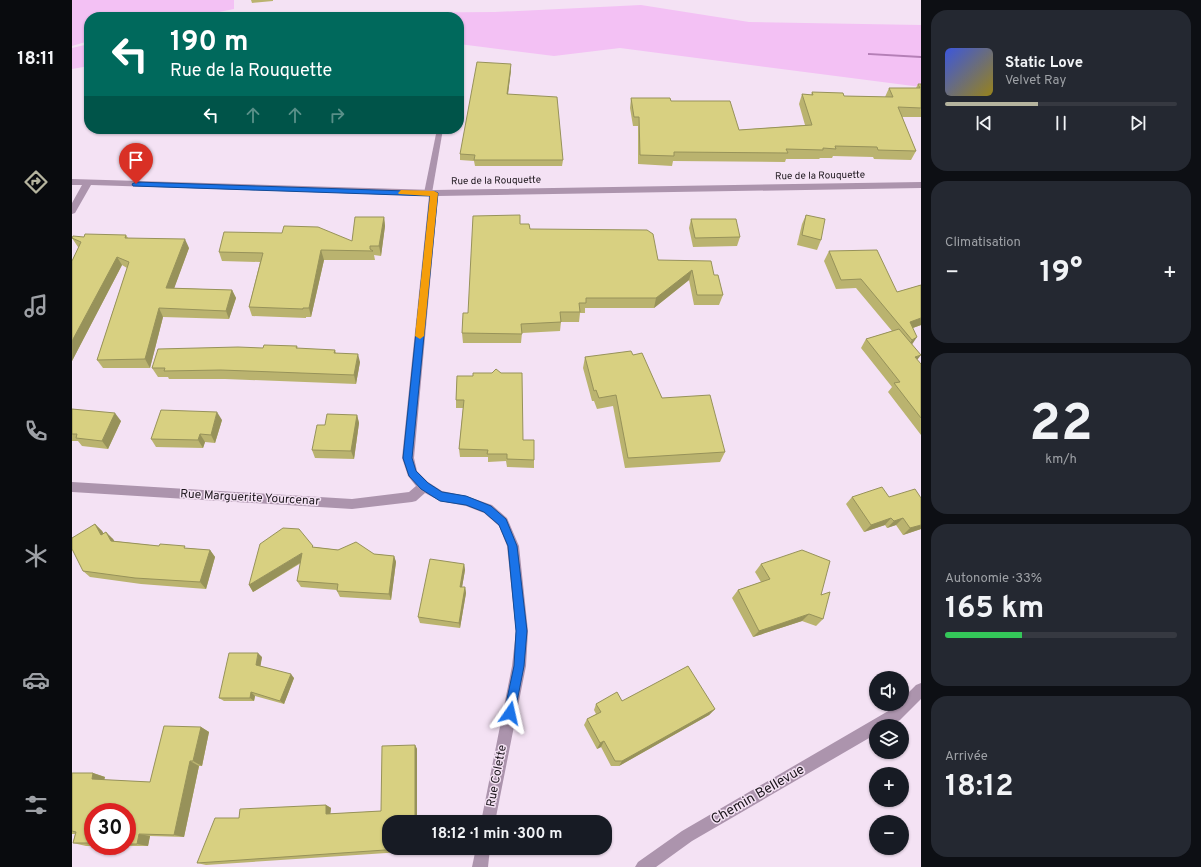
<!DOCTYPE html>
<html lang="fr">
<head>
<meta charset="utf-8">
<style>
  :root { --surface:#171b24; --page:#242831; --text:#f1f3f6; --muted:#9ea1a6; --line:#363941; --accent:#b5b49e }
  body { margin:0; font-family:Overpass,sans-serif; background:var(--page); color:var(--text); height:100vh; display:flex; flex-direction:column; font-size:15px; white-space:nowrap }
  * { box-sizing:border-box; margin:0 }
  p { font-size:13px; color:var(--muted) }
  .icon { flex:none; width:22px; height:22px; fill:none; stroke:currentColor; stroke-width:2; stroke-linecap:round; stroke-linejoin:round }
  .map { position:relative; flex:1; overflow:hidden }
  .side { display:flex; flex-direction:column; gap:10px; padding:10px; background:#0d0f14; width:280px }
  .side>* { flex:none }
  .hud { position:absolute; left:12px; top:12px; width:380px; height:122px; border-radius:16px; box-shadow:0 1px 3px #0004; background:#00695c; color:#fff; overflow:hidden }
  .controls { position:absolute; left:797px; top:671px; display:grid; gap:8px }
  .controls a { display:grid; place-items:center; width:40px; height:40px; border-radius:50%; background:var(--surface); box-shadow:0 1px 3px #0004; font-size:20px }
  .speed { position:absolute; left:12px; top:803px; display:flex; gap:8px; font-size:20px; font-weight:700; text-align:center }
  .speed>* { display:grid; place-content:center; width:52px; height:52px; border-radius:50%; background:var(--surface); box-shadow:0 1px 3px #0004; line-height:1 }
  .speed .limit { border:6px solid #d22; background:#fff; color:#111 }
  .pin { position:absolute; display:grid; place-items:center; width:34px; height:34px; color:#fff; margin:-41px -17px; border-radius:50% 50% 50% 0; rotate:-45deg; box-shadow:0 0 4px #0007 }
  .pin .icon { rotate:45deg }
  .me { position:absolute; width:44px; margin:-22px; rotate:11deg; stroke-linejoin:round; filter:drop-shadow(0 0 3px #0008) }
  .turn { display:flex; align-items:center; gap:14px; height:84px; padding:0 20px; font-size:18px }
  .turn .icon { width:52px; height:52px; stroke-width:2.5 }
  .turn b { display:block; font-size:28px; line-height:34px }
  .lanes { display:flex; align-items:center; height:38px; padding:0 20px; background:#0003; justify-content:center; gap:20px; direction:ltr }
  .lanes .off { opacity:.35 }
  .big { font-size:30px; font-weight:700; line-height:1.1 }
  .side .card { flex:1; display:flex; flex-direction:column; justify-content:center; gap:6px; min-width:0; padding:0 14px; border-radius:16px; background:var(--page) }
  .side .dial { align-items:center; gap:0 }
  .dial b { font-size:52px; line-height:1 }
  .song { display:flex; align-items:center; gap:12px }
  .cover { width:48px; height:48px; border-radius:6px; background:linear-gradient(135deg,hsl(230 70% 55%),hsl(50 70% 35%)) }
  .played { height:4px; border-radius:2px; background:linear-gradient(90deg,var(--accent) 40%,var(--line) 40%) }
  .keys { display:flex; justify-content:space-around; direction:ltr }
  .heat { display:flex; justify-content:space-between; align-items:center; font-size:22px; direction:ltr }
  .charge { height:6px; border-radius:3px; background:linear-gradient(90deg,#34c759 33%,var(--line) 0) }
  .trip { position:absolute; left:310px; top:815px; width:230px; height:40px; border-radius:16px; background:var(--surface); box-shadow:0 1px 3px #0004; font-weight:700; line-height:40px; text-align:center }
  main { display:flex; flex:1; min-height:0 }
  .tab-bar { display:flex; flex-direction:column; width:72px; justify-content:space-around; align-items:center; background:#090b0e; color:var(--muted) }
  .tab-bar .icon { width:28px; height:28px }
  .tab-bar .on { color:var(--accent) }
  .tab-bar b { font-size:18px; color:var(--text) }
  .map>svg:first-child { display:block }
  .green { fill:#f3c1f4 }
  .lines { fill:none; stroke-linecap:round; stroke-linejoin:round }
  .stream { fill:#b47fb6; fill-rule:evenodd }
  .service { fill:#ac94ad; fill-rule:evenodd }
  .minor { fill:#ac94ad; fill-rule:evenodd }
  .wall { fill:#bab36f }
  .shaded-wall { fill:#97925a }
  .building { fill:#d8d081; stroke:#97925a }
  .route { fill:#1a73e8; stroke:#114b97 }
  .slow { fill:#f59e0b }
  .labels { text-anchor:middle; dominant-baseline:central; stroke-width:3; stroke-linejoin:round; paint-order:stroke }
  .far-street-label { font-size:10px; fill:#1b151b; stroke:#f4e2f4 }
  .street-label { font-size:12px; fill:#1b151b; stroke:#f4e2f4 }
  .near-street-label { font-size:14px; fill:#1b151b; stroke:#f4e2f4 }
</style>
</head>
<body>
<main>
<nav class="tab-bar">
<b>18:11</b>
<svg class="icon on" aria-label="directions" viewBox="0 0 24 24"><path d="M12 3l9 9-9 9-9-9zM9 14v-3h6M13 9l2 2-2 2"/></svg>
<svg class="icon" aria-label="music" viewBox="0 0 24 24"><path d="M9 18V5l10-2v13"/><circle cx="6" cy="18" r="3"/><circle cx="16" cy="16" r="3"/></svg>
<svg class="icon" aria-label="phone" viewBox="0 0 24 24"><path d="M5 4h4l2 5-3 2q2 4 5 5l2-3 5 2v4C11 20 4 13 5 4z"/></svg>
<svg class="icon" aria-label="climate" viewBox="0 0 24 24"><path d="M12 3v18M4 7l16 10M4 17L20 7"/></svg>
<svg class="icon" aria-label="car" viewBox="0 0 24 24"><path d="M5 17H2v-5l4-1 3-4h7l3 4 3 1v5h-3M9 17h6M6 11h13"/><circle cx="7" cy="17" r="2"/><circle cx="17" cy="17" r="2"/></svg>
<svg class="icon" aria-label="filters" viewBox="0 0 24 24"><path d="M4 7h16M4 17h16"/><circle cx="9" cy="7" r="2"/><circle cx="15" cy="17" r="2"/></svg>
</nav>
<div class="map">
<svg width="849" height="867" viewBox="0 0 849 867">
  <rect width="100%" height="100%" fill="#f4e2f4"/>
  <g class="green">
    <path d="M0 0H162V9L122 17H17V41L0 46Z"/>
    <path d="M569 5 677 22 849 25V87L548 48 482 56 387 44V17H151L164 14 423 12Z"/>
    <path d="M17 44V66L0 69V48Z"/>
  </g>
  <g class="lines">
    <path class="stream" d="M796 53 849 56V58L798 55H796Z"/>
    <path class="service" d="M365 129H371L360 193 356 195 352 193Z"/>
    <g class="minor">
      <path d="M0 179 362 190 849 182V188L366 196 342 458 345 471 356 482 370 491 394 496 420 505 435 518 447 546 456 631 454 666 423 822H409L440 666 444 631 435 546 427 526 412 513 394 506 368 501 353 493 344 501 340 502 280 509 0 492V482L280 499 337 492 344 486 336 476 330 458 357 196 19 185 3 213 0 214V203L10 185H0Z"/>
      <path d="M849 683V699L828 720 817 726H804V734L620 841 584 867H563L566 862 610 831 818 710 825 704H830V699L844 685Z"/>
      <path d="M404 848H418L416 867H400Z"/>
    </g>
  </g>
  <g class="wall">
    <path d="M179 0H201V1L180 3Z"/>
    <path d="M439 70 436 94 491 160 490 166H403L402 161 388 160V154Z"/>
    <path d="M846 84H849V117H830L844 151 839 160 802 159 801 157 761 156 760 158H748L747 159H714L713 162 601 161 600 166 566 164V126H561L558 108 559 98 599 101 667 130 733 125 727 104 730 94 739 95 740 92 772 96 813 97 817 88H844Z"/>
    <path d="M734 215 749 240 745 250 725 245 730 224Z"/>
    <path d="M312 217 313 226 309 256 302 255 303 260H252L239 317H234V318L180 316 177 307 188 262 150 261 147 252 280 241Z"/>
    <path d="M619 219 668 237 665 246 621 247 617 228Z"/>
    <path d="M448 224 458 229 642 275 651 295 647 305H622L617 280 582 308H513V313H508L507 322H489L488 331 450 333 449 343H391L390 333 396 313Z"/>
    <path d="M54 235 56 238 117 248 102 288 160 290 164 298 157 319 91 317 78 368H31L25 360 55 268 50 265 0 361V261L7 247H6L0 238Z"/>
    <path d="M757 251 825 292 849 285V325L841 328 840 344 845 360 849 364V435L816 392 820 387 789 348 794 339 820 331 784 288 764 289 752 261Z"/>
    <path d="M225 346 226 349 263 350 264 353 288 362 284 384 153 379H97L96 377H86L80 368 191 348Z"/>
    <path d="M561 355 590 398 653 452 648 462 553 468 541 406 525 409 522 401H520L511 368 513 357Z"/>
    <path d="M385 376 451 440 462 460V468L435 467 434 461 416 462V457H388L387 449 391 408H384V400Z"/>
    <path d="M0 409 49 421 36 449 10 446 6 441H0Z"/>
    <path d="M285 415 287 423 282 459 243 458 240 450Z"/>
    <path d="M150 420 143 443 133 442 131 448 84 447 79 439Z"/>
    <path d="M780 497H817L849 529 831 535 824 525 815 528 813 525 792 532 774 504Z"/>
    <path d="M23 524 30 531 32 534 41 539 42 541 87 546 138 550 143 557 134 589 69 584 18 577 11 571Z"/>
    <path d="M242 547 302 554 322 556 324 562 319 600 268 597 265 591V590L229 587 225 581 229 563 181 592 177 585Z"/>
    <path d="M392 564 393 570 390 587H393L394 593 388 628 348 623 346 617Z"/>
    <path d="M689 564 749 595 751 619 744 626 730 621 681 637 660 598 666 590 689 582 683 572Z"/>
    <path d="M190 657 188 666 222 678 212 704 183 696 182 701H152L147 698Z"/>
    <path d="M550 701 643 709 637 715 547 766H539L529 747 525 749 512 725 515 719 524 714 522 710 524 704Z"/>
    <path d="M129 727 137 732 130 766H127L112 837 78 836 76 846H55V812H21V846H14L1 843 3 834H0V773H21L33 777 32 780 78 782Z"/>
    <path d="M343 745 345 749 317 848H345V851L134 865 125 863 167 818 254 805 259 808 258 814 309 811Z"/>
  </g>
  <g class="shaded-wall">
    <path d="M439 64V70L435 101V94Z"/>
    <path d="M312 217 313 226 309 256 307 246Z"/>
    <path d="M113 239 117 248 99 297 94 288Z"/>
    <path d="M249 250 252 260 239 317 237 308Z"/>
    <path d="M45 257 50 265 0 361V341Z"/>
    <path d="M620 270 617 280 582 308 584 298Z"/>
    <path d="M160 290 164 298 157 319 154 311Z"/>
    <path d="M87 308 91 317 78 368 73 359Z"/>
    <path d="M849 318V325L832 331 838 322Z"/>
    <path d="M845 337 839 346 834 349 840 340Z"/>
    <path d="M286 354 288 362 284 384 282 375Z"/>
    <path d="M849 355 842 364 843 357Z"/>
    <path d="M145 412 150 420 143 443 139 435Z"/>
    <path d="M43 413 49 421 36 449 30 441Z"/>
    <path d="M285 415 287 423 282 459 279 451Z"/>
    <path d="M128 434 133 442 131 448 126 440Z"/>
    <path d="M819 518 813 525 792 532 799 525Z"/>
    <path d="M831 518 824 525 815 528 822 521Z"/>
    <path d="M23 524 30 531 36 542 29 535Z"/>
    <path d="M849 525V529L831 535 838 528Z"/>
    <path d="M34 532 41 539 46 547 39 541Z"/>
    <path d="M138 550 143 557 134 589 128 582Z"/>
    <path d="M230 553 234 559 181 592 177 585Z"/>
    <path d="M322 556 324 562 319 600 317 594Z"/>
    <path d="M392 564 393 570 389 593 388 587Z"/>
    <path d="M393 587 394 593 388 628 387 623Z"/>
    <path d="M737 614 730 621 681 637 687 631Z"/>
    <path d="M186 653 190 657 188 669 184 665Z"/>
    <path d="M219 674 222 678 212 704 208 701Z"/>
    <path d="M179 692 183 696 182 701 178 698Z"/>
    <path d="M643 709 637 715 547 766 550 761Z"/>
    <path d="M129 727 137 732 130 766 121 761Z"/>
    <path d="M532 741 529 747 525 749 528 743Z"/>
    <path d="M343 745 345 749V822H343Z"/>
    <path d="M118 761 127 766 112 837 102 835Z"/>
    <path d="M21 773 33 777 31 784 20 779Z"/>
    <path d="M254 805 259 808 258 817 254 814Z"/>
    <path d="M67 834 78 836 76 846 65 844Z"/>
  </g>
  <g class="building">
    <path d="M405 62 439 64 435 94 485 97 491 160H402L403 155 388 154Z"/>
    <path d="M846 84H849V108L826 107 844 151 806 150 805 147 763 146 764 149 751 148V150L714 149 716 153 602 152V156L568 155 567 117H562L559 98H598L599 101H658L667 130 740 125 730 94 741 95 740 92 771 93 772 96 821 97 817 88H848Z"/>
    <path d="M448 215V224H457L458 229 575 230 581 234 586 260 639 261 642 275H646L651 295H625L620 270 584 298H514V303H507L508 312H488L489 322 449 324 450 334 390 333 391 313H396L401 216Z"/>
    <path d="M734 215 753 219 749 240 730 235Z"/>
    <path d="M283 217H312L307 246H298V249L301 251 249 250 237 308H231V309L177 307 191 253 147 252 152 232 210 233 212 226 246 227 280 241Z"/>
    <path d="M619 219H664L668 237 623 238Z"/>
    <path d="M13 234 54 235 53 238 113 239 94 288 160 290 154 311 87 308 73 359 25 360 57 262 45 257 0 341V261L9 242 0 238 1 236 12 237Z"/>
    <path d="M805 250 825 292 849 285V318L838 322 845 337 840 340 789 279 769 280 757 251Z"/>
    <path d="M827 329 849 355 843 357 849 364V418L822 383 828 382 794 339Z"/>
    <path d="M192 345 225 346 224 348 263 350 262 353 286 354 282 375 149 370 92 371 93 368H80L86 349 166 347 191 348Z"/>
    <path d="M559 351 561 355 570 353 590 398 638 395 653 452 556 458 544 395 527 398 524 390 522 391 513 357Z"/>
    <path d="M424 369 429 373H450L451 440H462V460L435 459V454H415L416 450 387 449 392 400H384L385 376H401V373H420Z"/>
    <path d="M0 409 43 413 30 441 4 438 5 434H0Z"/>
    <path d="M89 410 145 412 139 435 128 434 126 440 79 439Z"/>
    <path d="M255 414 285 415 279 451 240 450 245 425H253Z"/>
    <path d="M810 487 817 497 843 489 849 498V525L838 528 831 518 822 521 819 518 799 525 780 497Z"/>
    <path d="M23 524 29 535 34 532 39 541 87 546 88 544 113 546 112 548 138 550 128 582 63 578 11 571 0 549V538Z"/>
    <path d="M211 528 227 529 241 546 240 547 266 550 284 542 302 554 322 556 317 594 265 591 266 584 225 581 230 553 177 585 188 544Z"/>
    <path d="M730 550 758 561 749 595 758 592 751 619 737 614 687 631 666 590 698 579 689 564Z"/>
    <path d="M358 559 392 564 388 587H393L387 623 346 617Z"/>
    <path d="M157 653H186L184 665 219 674 208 701 179 692 178 698H147Z"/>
    <path d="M616 666 643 709 550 761H543L532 741 528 743 515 719 529 712 524 704 545 692 550 701Z"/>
    <path d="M92 726 129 727 121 761H118L102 835 67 834 65 844H55V812H21V843H1L4 832 0 831V773H21L20 779 78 782Z"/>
    <path d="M343 745V822H317V848H342L125 863 143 818H167L168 809 254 805V814L309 811 310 746Z"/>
  </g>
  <path class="route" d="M64 182 364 192 366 193 340 458 344 471 356 483 370 492 394 496 419 506 434 519 445 546 455 631 452 666 442 717 438 719 434 717 432 713 442 666 444 631 436 546 427 525 412 512 394 505 368 501 349 489 337 476 331 458 358 196 61 186 60 184Z"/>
  <path class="slow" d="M329 190 362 191 366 193 352 336 348 339 343 336 358 196 327 194 326 193Z"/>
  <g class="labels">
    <g class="far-street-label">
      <text transform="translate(748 176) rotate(-1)">Rue de la Rouquette</text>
      <text transform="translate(424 181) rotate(-1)">Rue de la Rouquette</text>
    </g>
    <g class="street-label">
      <text transform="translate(178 498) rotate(3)">Rue Marguerite Yourcenar</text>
      <text transform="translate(425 776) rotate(-79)">Rue Colette</text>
    </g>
    <g class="near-street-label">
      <text transform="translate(686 795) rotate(-30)">Chemin Bellevue</text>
    </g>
  </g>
</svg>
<div class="controls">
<a><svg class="icon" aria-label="sound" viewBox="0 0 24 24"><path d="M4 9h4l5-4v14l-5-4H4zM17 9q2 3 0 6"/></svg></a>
<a><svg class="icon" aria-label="layers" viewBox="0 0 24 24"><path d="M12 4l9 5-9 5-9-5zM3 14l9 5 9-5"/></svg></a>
<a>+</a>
<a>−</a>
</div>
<div class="speed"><div class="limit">30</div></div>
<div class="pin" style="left:64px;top:184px;background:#d93025"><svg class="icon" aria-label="arrive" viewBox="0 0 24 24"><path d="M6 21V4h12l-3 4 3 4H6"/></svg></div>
<svg class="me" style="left:438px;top:713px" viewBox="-20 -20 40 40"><path d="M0-17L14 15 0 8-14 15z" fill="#1a73e8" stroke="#fff" stroke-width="4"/></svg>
<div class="trip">18:12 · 1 min · 300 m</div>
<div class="hud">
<div class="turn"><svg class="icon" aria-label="left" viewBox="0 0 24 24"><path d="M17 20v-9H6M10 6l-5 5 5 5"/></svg><div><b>190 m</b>Rue de la Rouquette</div></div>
<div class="lanes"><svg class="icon" aria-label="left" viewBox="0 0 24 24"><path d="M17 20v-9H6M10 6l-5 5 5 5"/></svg><svg class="icon off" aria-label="ahead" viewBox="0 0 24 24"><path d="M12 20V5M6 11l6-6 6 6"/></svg><svg class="icon off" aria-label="ahead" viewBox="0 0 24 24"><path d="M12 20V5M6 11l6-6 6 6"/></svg><svg class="icon off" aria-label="right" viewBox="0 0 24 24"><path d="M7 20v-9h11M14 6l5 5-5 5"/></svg></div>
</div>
</div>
<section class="side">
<div class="card">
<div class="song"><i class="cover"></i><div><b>Static Love</b><p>Velvet Ray</p></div></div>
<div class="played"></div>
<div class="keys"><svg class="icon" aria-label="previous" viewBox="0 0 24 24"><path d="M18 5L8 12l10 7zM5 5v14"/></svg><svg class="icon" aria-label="pause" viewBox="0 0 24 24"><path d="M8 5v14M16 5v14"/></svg><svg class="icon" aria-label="next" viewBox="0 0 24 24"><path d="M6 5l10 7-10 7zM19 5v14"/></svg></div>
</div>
<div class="card"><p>Climatisation</p>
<div class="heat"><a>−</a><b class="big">19°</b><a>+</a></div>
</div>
<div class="card dial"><b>22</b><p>km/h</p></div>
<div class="card"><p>Autonomie · 33%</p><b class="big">165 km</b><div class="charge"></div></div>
<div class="card"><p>Arrivée</p><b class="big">18:12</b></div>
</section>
</main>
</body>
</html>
